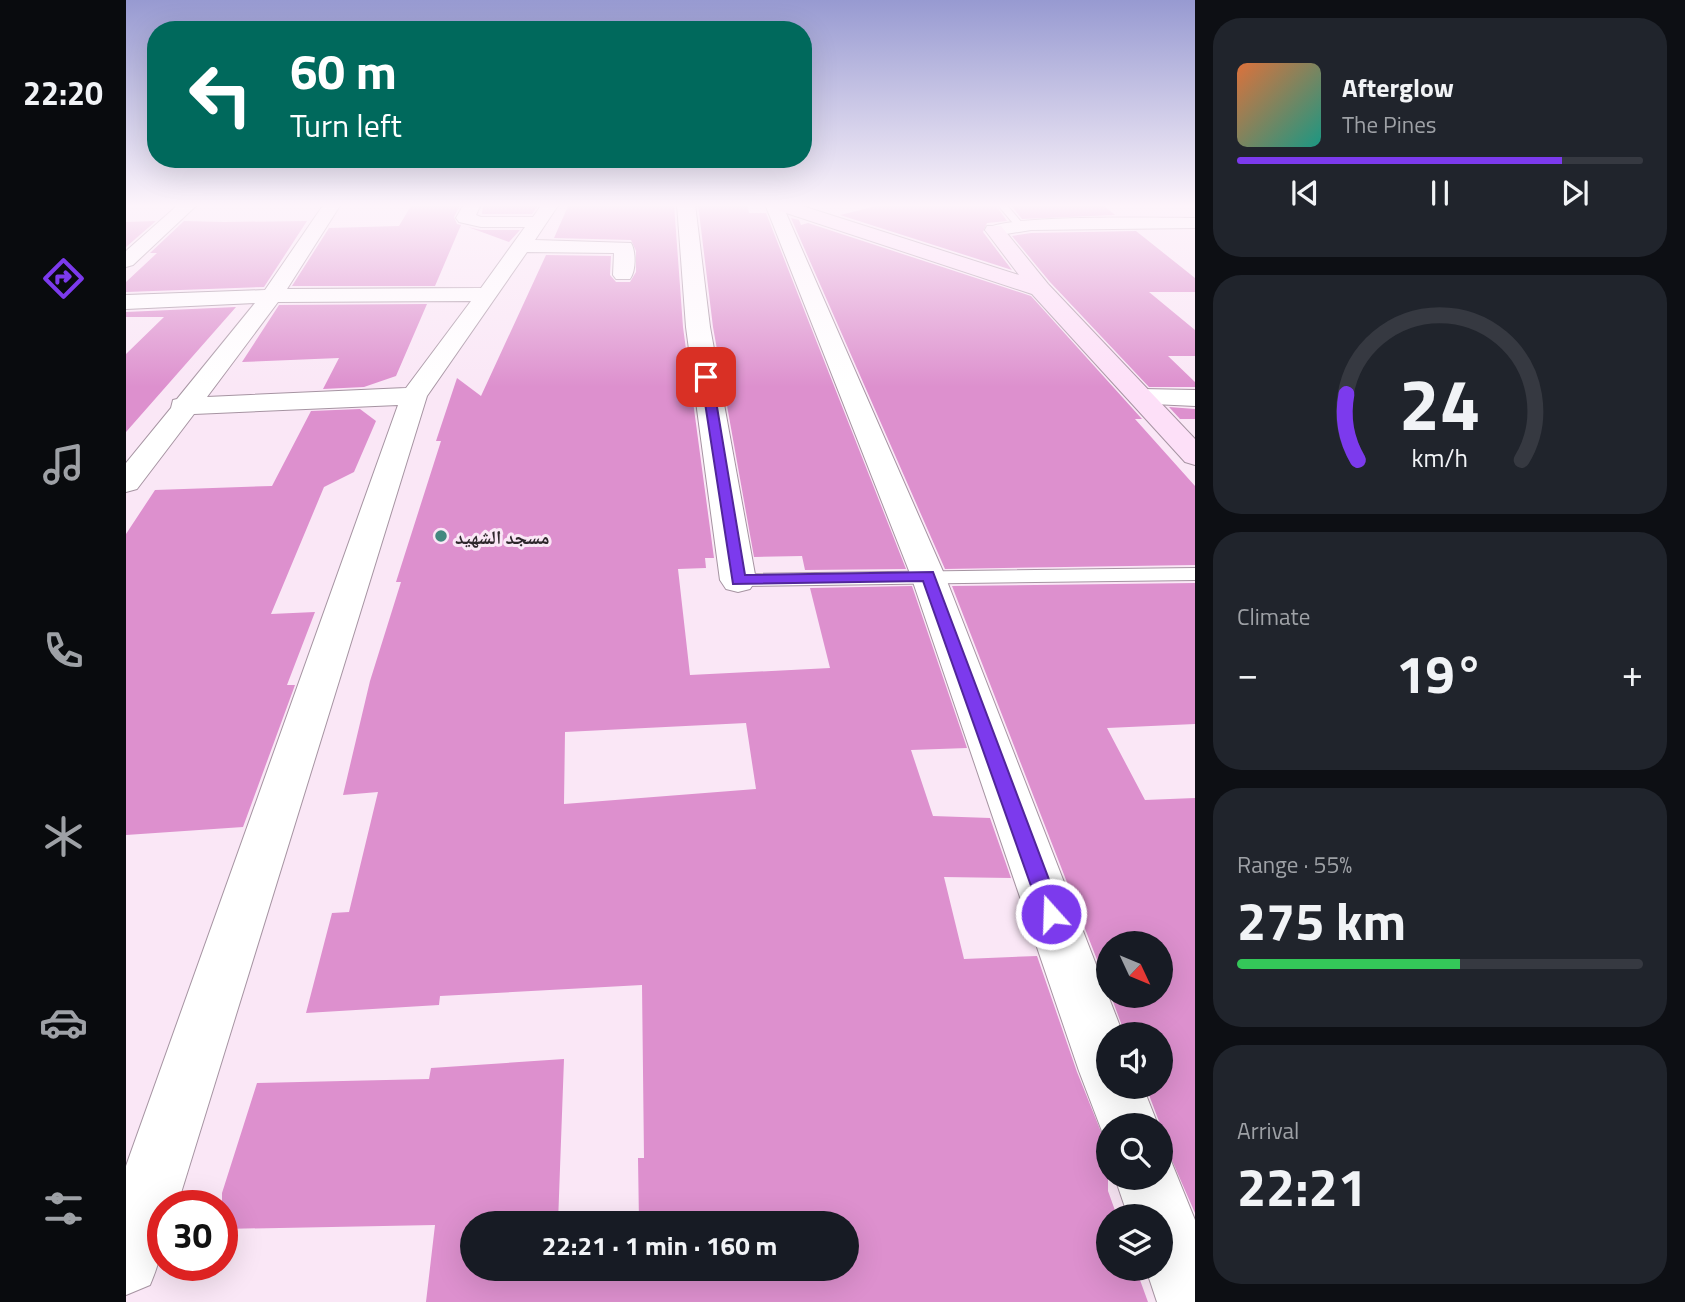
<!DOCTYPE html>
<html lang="en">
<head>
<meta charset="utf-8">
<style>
  :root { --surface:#171b24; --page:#20242c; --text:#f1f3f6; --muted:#9ea1a6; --line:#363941; --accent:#7c3aed }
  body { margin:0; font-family:"Titillium Web","Noto Naskh Arabic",sans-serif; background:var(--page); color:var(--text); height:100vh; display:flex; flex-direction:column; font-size:26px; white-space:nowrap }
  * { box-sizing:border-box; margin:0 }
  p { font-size:23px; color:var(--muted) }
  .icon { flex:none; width:38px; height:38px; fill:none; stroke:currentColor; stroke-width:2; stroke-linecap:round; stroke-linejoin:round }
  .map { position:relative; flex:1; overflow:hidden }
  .details { display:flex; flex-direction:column; gap:18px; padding:18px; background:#0d0f14; width:490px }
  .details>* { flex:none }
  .guide { position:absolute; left:21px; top:21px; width:665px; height:147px; border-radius:28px; box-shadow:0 7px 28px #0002; background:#00695c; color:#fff; overflow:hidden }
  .needle { width:46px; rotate:134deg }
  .tools { position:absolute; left:970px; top:931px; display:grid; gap:14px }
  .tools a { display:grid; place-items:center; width:77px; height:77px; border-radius:50%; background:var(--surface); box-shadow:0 7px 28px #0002; font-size:35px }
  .speed { position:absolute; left:21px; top:1190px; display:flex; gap:14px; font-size:35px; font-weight:700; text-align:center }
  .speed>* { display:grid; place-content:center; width:91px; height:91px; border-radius:50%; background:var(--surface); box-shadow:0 7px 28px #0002; line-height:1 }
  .speed .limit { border:10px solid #d22; background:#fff; color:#111 }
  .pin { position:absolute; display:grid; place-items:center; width:60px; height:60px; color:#fff; margin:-30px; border-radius:14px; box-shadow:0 4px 10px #0006 }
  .me { position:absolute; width:77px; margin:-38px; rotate:340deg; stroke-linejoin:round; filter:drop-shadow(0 0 5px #0008) }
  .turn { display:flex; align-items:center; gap:24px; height:147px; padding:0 28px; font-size:32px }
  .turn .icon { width:91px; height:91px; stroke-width:2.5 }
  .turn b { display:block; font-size:49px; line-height:60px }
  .big { font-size:52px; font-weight:700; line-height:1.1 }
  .details .widget { flex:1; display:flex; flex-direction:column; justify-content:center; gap:10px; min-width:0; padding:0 24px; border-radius:28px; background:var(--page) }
  .details .dial { align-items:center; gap:0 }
  .dial svg { height:182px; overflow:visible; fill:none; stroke:var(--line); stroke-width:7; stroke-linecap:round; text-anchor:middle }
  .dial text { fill:var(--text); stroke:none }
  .song { display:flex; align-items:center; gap:21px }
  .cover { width:84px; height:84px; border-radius:10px; background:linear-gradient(135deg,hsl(20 70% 55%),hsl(170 70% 35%)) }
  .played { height:7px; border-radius:4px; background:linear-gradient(90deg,var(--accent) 80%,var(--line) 80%) }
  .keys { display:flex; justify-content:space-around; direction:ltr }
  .heat { display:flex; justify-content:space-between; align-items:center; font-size:38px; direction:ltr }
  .charge { height:10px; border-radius:5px; background:linear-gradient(90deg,#34c759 55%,var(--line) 0) }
  .trip { position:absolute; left:334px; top:1211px; width:399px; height:70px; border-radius:35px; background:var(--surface); box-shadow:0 7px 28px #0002; font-weight:700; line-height:70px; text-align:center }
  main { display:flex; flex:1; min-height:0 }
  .menu { display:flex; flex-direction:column; width:126px; justify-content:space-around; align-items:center; background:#090b0e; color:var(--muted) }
  .menu .icon { width:49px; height:49px }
  .menu .active { color:var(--accent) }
  .menu b { font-size:32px; color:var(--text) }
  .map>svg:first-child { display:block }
  .building { fill:#dd90ce; fill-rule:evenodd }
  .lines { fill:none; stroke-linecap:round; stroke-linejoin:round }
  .lane-casing { stroke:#a694a2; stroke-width:2 }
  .street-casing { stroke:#a694a2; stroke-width:2 }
  .secondary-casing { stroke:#a694a2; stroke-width:2 }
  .lane { fill:#fff; fill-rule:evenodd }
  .street { fill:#fff; fill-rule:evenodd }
  .secondary { fill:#fde0f8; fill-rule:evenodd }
  .route { fill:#7c3aed; stroke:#51269a; stroke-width:2 }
  .poi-dot { fill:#43887f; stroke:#fae7f6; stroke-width:2.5 }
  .labels { text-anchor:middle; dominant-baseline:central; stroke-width:6; stroke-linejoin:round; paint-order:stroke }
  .poi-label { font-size:19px; font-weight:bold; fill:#2d262b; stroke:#fae7f6; text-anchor:start }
</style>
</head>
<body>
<main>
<nav class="menu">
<b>22:20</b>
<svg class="icon active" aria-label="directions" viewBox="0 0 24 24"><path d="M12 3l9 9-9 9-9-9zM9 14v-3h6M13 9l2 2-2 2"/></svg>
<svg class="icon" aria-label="music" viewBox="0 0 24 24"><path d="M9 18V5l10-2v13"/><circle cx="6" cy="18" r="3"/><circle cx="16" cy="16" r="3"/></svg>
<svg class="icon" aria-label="phone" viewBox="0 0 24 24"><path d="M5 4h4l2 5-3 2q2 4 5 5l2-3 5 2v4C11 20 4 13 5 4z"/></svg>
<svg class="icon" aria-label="climate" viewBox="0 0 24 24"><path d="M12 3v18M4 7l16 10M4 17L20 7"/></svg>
<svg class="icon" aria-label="car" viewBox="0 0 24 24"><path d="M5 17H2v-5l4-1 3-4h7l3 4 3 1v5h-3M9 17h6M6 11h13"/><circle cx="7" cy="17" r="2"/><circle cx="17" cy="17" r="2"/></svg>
<svg class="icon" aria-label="filters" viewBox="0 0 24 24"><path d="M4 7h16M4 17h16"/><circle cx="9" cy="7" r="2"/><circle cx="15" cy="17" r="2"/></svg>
</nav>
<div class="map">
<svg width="1069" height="1302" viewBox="0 0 1069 1302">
  <rect width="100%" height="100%" fill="#fae7f6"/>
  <g class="building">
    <path d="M286 204H335L328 217 331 224 335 225 309 286H166L203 228 273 226Z"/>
    <path d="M357 204H413L406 214H356Z"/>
    <path d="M443 204H548L557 327 588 558H579L580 568 552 569 564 675 704 668 684 588 786 586 841 748 785 750 807 816 864 818 885 878 818 877 838 959 911 956 951 1072 982 1149V1191L991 1216H982V1269H1010L1022 1302H300L309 1225 96 1229V1193L131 1083 303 1079 305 1068 438 1059 432 1223H346V1269H721V1223H513L512 1158H518L516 985 314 996 313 1005 180 1013 206 913 223 912 252 792 217 795 244 681 275 582H270L315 441H310L331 378 355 396 420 255 485 256 484 275 490 282H504L510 272V251L505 240 428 238ZM620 723 630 789 438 804 439 732Z"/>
    <path d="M572 204H621L623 213H640L780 569 679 570 676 556 628 557 587 327Z"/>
    <path d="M758 204H869L881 221 861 223 857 232 886 270 714 215Z"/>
    <path d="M884 204H976L989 215 896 219Z"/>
    <path d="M665 218 673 220 675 225 682 223 905 296 1016 419H1009L1069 486V565L819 569Z"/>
    <path d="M30 221 0 247V222Z"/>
    <path d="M58 221 98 222 181 221 138 287 0 292V282L31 253H24Z"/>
    <path d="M342 227 355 230H394L383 242Z"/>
    <path d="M1010 231 1069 278V292H1023L1069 330V356H1042L1069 382V387H1023L924 282 886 236 905 233Z"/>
    <path d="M301 304 270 376 238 387 197 389 213 358 116 362 153 305Z"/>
    <path d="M110 307 0 432V354L38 317H0V312Z"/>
    <path d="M1043 407 1069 409V419H1054Z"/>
    <path d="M234 409 250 421 228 472 198 487 145 614 189 612 161 685H169L117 827 0 835V534L29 490 146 486 185 411Z"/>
    <path d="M1069 583V724L981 728 1019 800 1069 798V1213L1034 1133V1124L1020 1087H1034V1034H999L985 996H1034V943H982V988L826 586Z"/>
  </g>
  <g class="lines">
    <defs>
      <g id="lane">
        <path d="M871 204H880L897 224V228H891Z"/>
        <path d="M1069 568V580L612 586 603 580 612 574Z"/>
      </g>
      <g id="street">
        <path d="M53 204H72L7 265 0 267V251Z"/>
        <path d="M198 204H215L161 289 355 288 399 227H355L333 222 330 218 338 204H355L350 215 355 217H407L416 204H433L409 240 505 243C510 251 510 271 504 279H490L487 275 488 253 401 252 301 396 51 1206H37C37 1241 38 1252 24 1285L0 1295V1166L272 405 68 414 11 489 0 492V463L45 408 47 400 51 399 129 303 0 309V295L139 290ZM345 301 280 388 81 397 152 302Z"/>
        <path d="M551 204H569L584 327 630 580 624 589 612 592 600 589 594 580 560 327Z"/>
        <path d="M639 204H656L819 576 997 1034H982V1087H1017L1032 1125H982V1147L953 1071 785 576Z"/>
        <path d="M1069 218V228L905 230 868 236 859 230C872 214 1039 218 1069 218Z"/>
        <path d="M1015 389 1069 390V406L1006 403 1002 397 1006 391Z"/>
        <path d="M1034 1152 1043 1156 1069 1220V1302H1031L1020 1269H1034V1216H1002L989 1178H1034Z"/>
      </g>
      <path id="secondary" d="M643 204H670L893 275 859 230 861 226H875L922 284 1069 439V465L1059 462 906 294 645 208Z"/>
    </defs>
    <use href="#lane" class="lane-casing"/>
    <use href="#street" class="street-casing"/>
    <use href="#secondary" class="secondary-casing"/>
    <use href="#lane" class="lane"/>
    <use href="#street" class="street"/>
    <use href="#secondary" class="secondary"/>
  </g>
  <linearGradient id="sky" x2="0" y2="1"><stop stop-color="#979ad1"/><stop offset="0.53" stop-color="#fdf4fb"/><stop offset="1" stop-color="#fdf4fb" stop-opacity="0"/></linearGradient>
  <rect width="1069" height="387" fill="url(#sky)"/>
  <path class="route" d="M580 374 586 377 619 575 807 572 936 914 933 922 925 925 918 922 915 914 797 581 607 584 575 377Z"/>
  <circle class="poi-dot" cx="315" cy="536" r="7"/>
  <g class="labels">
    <g class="poi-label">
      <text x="329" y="536">مسجد الشهيد</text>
    </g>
  </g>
</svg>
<div class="tools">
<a><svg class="needle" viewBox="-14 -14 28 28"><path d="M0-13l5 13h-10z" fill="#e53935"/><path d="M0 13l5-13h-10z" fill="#9ea1a6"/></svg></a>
<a><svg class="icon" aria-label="sound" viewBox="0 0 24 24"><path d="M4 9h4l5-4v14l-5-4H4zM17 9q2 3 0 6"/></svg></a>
<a><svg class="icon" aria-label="search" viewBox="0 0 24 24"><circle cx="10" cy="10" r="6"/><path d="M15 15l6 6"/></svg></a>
<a><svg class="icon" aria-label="layers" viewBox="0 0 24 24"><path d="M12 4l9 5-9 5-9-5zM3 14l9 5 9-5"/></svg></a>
</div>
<div class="speed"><div class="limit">30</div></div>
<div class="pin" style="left:580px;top:377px;background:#d93025"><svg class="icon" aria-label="arrive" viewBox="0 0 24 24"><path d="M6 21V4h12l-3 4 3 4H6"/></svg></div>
<svg class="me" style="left:925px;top:914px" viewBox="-20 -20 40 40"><circle r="17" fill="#7c3aed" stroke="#fff" stroke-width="3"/><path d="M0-11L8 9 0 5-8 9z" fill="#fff"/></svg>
<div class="trip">22:21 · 1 min · 160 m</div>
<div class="guide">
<div class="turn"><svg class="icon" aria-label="left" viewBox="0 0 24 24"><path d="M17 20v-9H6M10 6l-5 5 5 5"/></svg><div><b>60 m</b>Turn left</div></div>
</div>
</div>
<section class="details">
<div class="widget">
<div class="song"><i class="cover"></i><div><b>Afterglow</b><p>The Pines</p></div></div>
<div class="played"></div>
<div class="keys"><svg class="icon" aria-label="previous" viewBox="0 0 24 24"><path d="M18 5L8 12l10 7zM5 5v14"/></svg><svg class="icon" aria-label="pause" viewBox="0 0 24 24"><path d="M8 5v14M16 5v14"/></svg><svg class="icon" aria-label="next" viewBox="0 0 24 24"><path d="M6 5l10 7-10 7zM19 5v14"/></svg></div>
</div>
<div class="widget dial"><svg viewBox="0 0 100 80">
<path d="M14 69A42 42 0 1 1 86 69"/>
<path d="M14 69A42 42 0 0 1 9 40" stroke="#7c3aed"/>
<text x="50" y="56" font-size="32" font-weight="700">24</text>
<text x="50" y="72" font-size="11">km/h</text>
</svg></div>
<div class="widget"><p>Climate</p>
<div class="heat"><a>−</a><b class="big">19°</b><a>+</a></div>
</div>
<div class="widget"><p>Range · 55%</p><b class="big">275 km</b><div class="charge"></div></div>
<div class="widget"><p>Arrival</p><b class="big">22:21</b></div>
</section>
</main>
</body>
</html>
